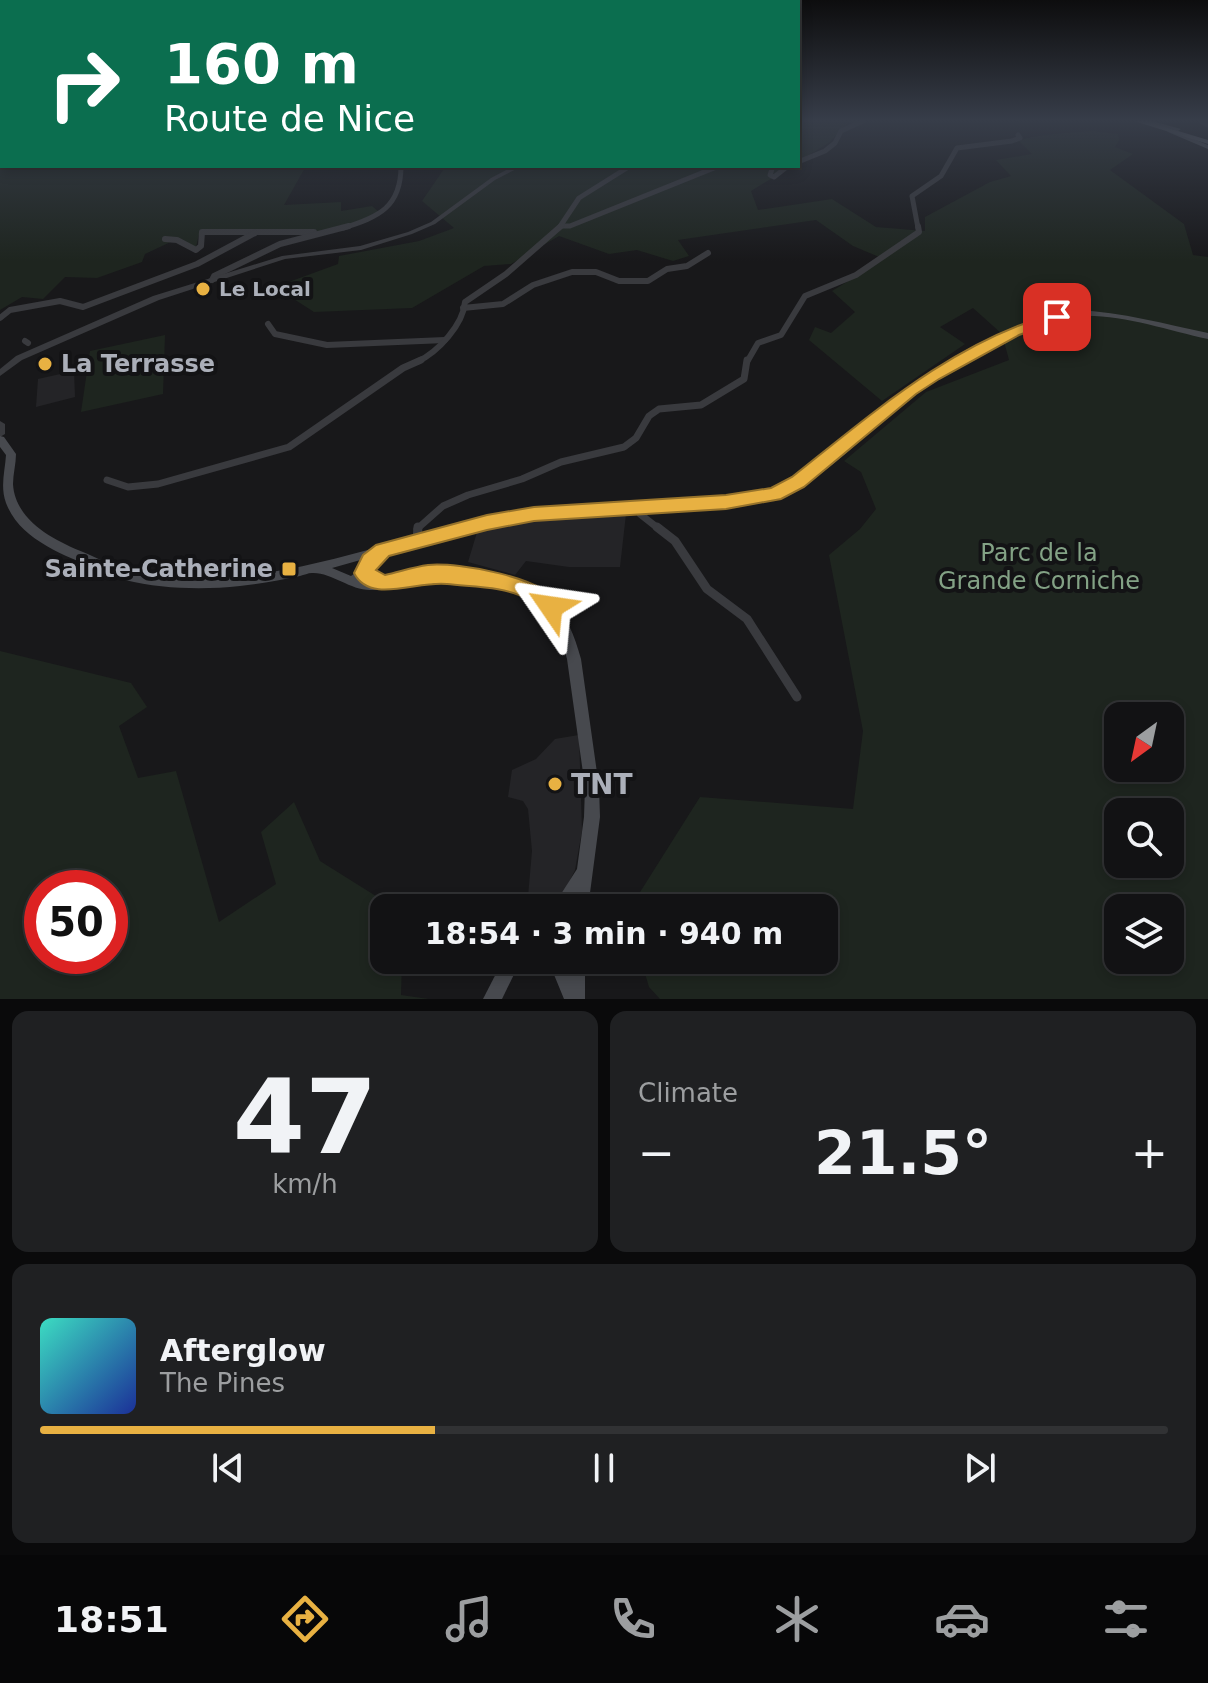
<!DOCTYPE html>
<html lang="en">
<head>
<meta charset="utf-8">
<style>
  :root { --surface:#121214; --page:#1f2022; --text:#f1f3f6; --muted:#9c9ea0; --line:#313234; --accent:#e8b142 }
  body { margin:0; font-family:"DejaVu Sans",sans-serif; background:var(--page); color:var(--text); height:100vh; display:flex; flex-direction:column; font-size:30px; white-space:nowrap }
  * { box-sizing:border-box; margin:0 }
  p { font-size:26px; color:var(--muted) }
  .icon { flex:none; width:44px; height:44px; fill:none; stroke:currentColor; stroke-width:2; stroke-linecap:round; stroke-linejoin:round }
  .map { position:relative; height:999px; overflow:hidden }
  .details { display:flex; flex-direction:column; gap:12px; padding:12px; background:#0a0a0b; flex:1 }
  .details>* { flex:none }
  .banner { position:absolute; left:0px; top:0px; width:800px; height:168px; box-shadow:0 4px 12px #0003,0 0 0 2px var(--line); background:#0b6e4f; color:#fff; overflow:hidden }
  .needle { width:52px; rotate:213deg }
  .buttons { position:absolute; left:1104px; top:702px; display:grid; gap:16px }
  .buttons a { display:grid; place-items:center; width:80px; height:80px; border-radius:16px; background:var(--surface); box-shadow:0 4px 12px #0003,0 0 0 2px var(--line); font-size:40px }
  .speed { position:absolute; left:24px; top:870px; display:flex; gap:16px; font-size:40px; font-weight:700; text-align:center }
  .speed>* { display:grid; place-content:center; width:104px; height:104px; border-radius:50%; background:var(--surface); box-shadow:0 4px 12px #0003,0 0 0 2px var(--line); line-height:1 }
  .speed .limit { border:12px solid #d22; background:#fff; color:#111 }
  .pin { position:absolute; display:grid; place-items:center; width:68px; height:68px; color:#fff; margin:-34px; border-radius:16px; box-shadow:0 4px 12px #0006 }
  .me { position:absolute; width:88px; margin:-44px; rotate:302deg; stroke-linejoin:round; filter:drop-shadow(0 0 6px #0008) }
  .turn { display:flex; align-items:center; gap:28px; height:168px; padding:0 32px; font-size:36px }
  .turn .icon { width:104px; height:104px; stroke-width:2.5 }
  .turn b { display:block; font-size:56px; line-height:68px }
  .big { font-size:60px; font-weight:700; line-height:1.1 }
  .details .widget { flex:1; display:flex; flex-direction:column; justify-content:center; gap:12px; min-width:0; padding:0 28px; border-radius:16px; background:var(--page) }
  .details .dial { align-items:center; gap:0 }
  .dial b { font-size:104px; line-height:1 }
  .song { display:flex; align-items:center; gap:24px }
  .cover { width:96px; height:96px; border-radius:12px; background:linear-gradient(135deg,hsl(170 70% 55%),hsl(230 70% 35%)) }
  .played { height:8px; border-radius:4px; background:linear-gradient(90deg,var(--accent) 35%,var(--line) 35%) }
  .keys { display:flex; justify-content:space-around; direction:ltr }
  .heat { display:flex; justify-content:space-between; align-items:center; font-size:44px; direction:ltr }
  .details .tiles { flex:1; display:grid; gap:12px; grid-template-columns:1fr 1fr }
  .widget:last-child { grid-column:span 2 }
  .trip { position:absolute; left:370px; top:894px; width:468px; height:80px; border-radius:16px; background:var(--surface); box-shadow:0 4px 12px #0003,0 0 0 2px var(--line); font-weight:700; line-height:80px; text-align:center }
  .dock { display:flex; height:128px; justify-content:space-around; align-items:center; background:#070708; color:var(--muted) }
  .dock .icon { width:56px; height:56px }
  .dock .selected { color:var(--accent) }
  .dock b { font-size:36px; color:var(--text) }
  .map>svg:first-child { display:block }
  .built { fill:#242427 }
  .green { fill:#1e251f; fill-rule:evenodd }
  .lines { fill:none; stroke-linecap:round; stroke-linejoin:round }
  .minor-far3 { stroke:#393a3e; stroke-width:5 }
  .minor-far2 { stroke:#393a3e; stroke-width:6 }
  .minor-far1 { stroke:#393a3e; stroke-width:7 }
  .minor { stroke:#393a3e; stroke-width:9 }
  .tertiary { fill:#393a3e; fill-rule:evenodd }
  .secondary { fill:#47494e; fill-rule:evenodd }
  .primary { fill:#55575d; fill-rule:evenodd }
  .motorway { fill:#65686f; fill-rule:evenodd }
  .route { fill:#e8b142; stroke:#97732b; stroke-width:2 }
  .poi-dot { fill:#e8b142; stroke:#131315; stroke-width:3 }
  .labels { text-anchor:middle; dominant-baseline:central; stroke-width:8; stroke-linejoin:round; paint-order:stroke }
  .far-poi-label { font-size:20px; font-weight:bold; fill:#abafb9; stroke:#131315; text-anchor:start }
  .poi-label { font-size:24px; font-weight:bold; fill:#abafb9; stroke:#131315; text-anchor:start }
  .park-label { font-size:24px; fill:#83a285; stroke:#131315 }
  .near-poi-label { font-size:28px; font-weight:bold; fill:#abafb9; stroke:#131315; text-anchor:start }
</style>
</head>
<body>
<div class="map">
<svg width="1208" height="999" viewBox="0 0 1208 999">
  <rect width="100%" height="100%" fill="#18181a"/>
  <g class="built">
    <path d="M74 371 75 397 36 407 38 379Z"/>
    <path d="M626 514 620 567H569L526 561 515 575 468 562 478 529 531 521Z"/>
    <path d="M579 735 582 831 575 870 563 894 552 903 543 908H527L532 851 528 809 523 801 508 797 512 770 536 759 555 739Z"/>
  </g>
  <g class="green">
    <path d="M798 121H854L845 125 830 142 798 162Z"/>
    <path d="M1093 131 1118 134 1119 140 1115 147 1133 154 1110 170 1184 224 1193 255 1208 257V999H660L649 987 641 960H824V908H630L700 797 853 809 863 731 829 555 860 529 876 509 861 472 844 461 926 392 1009 360 1002 334 973 308 940 327 965 344 882 401 809 340 815 327 831 333 855 312 832 291 884 259 853 246 816 220 678 240 689 256 673 261 637 250 609 254 559 236 511 264 484 266 412 308 314 312 275 287 338 264 339 256 419 241 454 228 422 201 446 166H792L751 191 758 210 832 199 876 227 925 231V217L990 182 1011 176 996 160 1032 154 1019 141C1029 135 1078 132 1093 131ZM1118 716H1170V768H1118ZM1118 812H1170V864H1118ZM1118 908H1170V960H1118Z"/>
    <path d="M0 165 306 166 284 205 341 202V211L372 206 379 212 355 224 326 233 200 230 196 247 177 239 145 254 142 262 97 278 65 277 43 299 22 297 0 310Z"/>
    <path d="M165 335 163 394 81 412 90 351Z"/>
    <path d="M0 651 131 683 147 707 119 726 138 778 176 771 219 922 276 884 261 832 294 802 320 861 395 908H384V960H402L401 995 429 999H0ZM42 888H110V956H42Z"/>
  </g>
  <g class="lines">
    <g class="minor-far3">
      <path d="M1201 121 1208 125"/>
      <path d="M798 162 825 151 835 143 841 131 863 121"/>
      <path d="M773 166 770 175 774 177 788 166"/>
      <path d="M562 226H570L719 166"/>
      <path d="M343 228C379 217 401 207 401 166"/>
      <path d="M559 228 579 198 630 166"/>
      <path d="M918 228 912 196 941 176 957 148 1012 141 1020 138 1018 135"/>
    </g>
    <g class="minor-far2">
      <path d="M165 239 177 240 196 250 201 246 202 232H314"/>
      <path d="M212 280 214 276 280 244 349 226"/>
      <path d="M463 308 503 304 533 285 572 272H596L619 281H648L667 269 687 266 708 253"/>
      <path d="M0 318 10 310 60 301 83 307 197 264 255 233"/>
      <path d="M268 324 275 334 327 345 445 340"/>
      <path d="M25 341 28 343"/>
      <path d="M417 362C438 352 463 325 465 302L506 274 561 226"/>
      <path d="M747 362 758 343 781 335 805 296 856 275 919 232 918 226"/>
    </g>
    <g class="minor-far1">
      <path d="M107 480 128 487 158 484 289 447 403 368 421 360"/>
      <path d="M638 508 640 514 659 529"/>
      <path d="M417 529 443 506 468 495 522 479 561 462 624 447 636 438 649 416 659 409 701 405 744 379 747 360"/>
    </g>
    <g class="minor">
      <path d="M657 527 675 541 707 589 747 619 797 697"/>
      <path d="M417 540 418 527"/>
    </g>
    <g class="tertiary">
      <path d="M514 166H522L495 180 435 224 412 234 361 250 285 259 159 300 22 360 0 376V369L16 356 153 296 282 256 360 246 408 232 431 222 491 178Z"/>
      <path d="M0 421 5 424V434L0 437Z"/>
    </g>
    <g class="secondary">
      <path d="M1077 310C1122 312 1165 324 1208 333V339C1166 330 1120 313 1076 316 1057 317 1037 325 1018 333 981 349 945 369 913 394 870 428 831 476 779 497 766 503 751 505 737 506L554 516 476 529 385 553 372 567 368 577 365 579C386 581 405 571 425 568 444 566 463 571 481 574 540 585 565 598 581 659L599 787 600 817 588 908H572V904L570 908H552L577 869 584 817 585 787 567 659C554 603 531 594 478 584 460 580 442 576 423 579 405 581 388 591 370 590 350 590 331 572 312 573 308 573 304 575 300 576 281 580 260 584 240 586 203 590 162 589 125 580 116 577 106 572 97 569 64 555 20 540 6 503 0 487 5 471 6 455L0 447V436L4 437 16 454C16 464 13 474 13 484 15 520 53 540 83 552 97 558 112 566 128 570 262 603 401 529 532 510 588 502 646 501 702 499 720 498 738 498 756 495 808 485 861 427 901 394 948 355 1017 319 1077 310ZM364 559 359 570 351 576 332 568Z"/>
      <path d="M503 960H521L502 999H483Z"/>
      <path d="M548 960H566L567 964V960H585V999H564Z"/>
    </g>
    <g class="primary">
      <path d="M1142 121H1152L1181 129 1178 131Z"/>
      <path d="M1170 129 1208 145V149L1168 132 1167 131Z"/>
    </g>
    <path class="motorway" d="M1134 121H1145L1208 140V144Z"/>
  </g>
  <linearGradient id="sky" x2="0" y2="1"><stop stop-color="#0d0d0e"/><stop offset="0.46" stop-color="#373d49"/><stop offset="1" stop-color="#373d49" stop-opacity="0"/></linearGradient>
  <rect width="1208" height="261" fill="url(#sky)"/>
  <path class="route" d="M1057 313 1062 314V320L1019 335 939 379 916 394 804 487 781 499 726 509 534 521 487 530 389 556 376 570 385 575C399 572 413 567 428 565 458 562 547 577 562 607L558 613C544 619 538 606 527 599 505 586 472 587 447 584 418 580 370 605 354 573L363 555 376 545 487 515 534 507 726 495 771 488 792 477C873 413 955 340 1057 313Z"/>
  <g class="poi-dot">
    <circle cx="203" cy="289" r="8"/>
    <circle cx="45" cy="364" r="8"/>
    <rect x="281" y="561" width="16" height="16" rx="4"/>
    <circle cx="555" cy="784" r="8"/>
  </g>
  <g class="labels">
    <g class="far-poi-label">
      <text x="219" y="289">Le Local</text>
    </g>
    <g class="poi-label">
      <text x="61" y="364">La Terrasse</text>
      <text x="273" y="569" text-anchor="end">Sainte-Catherine</text>
    </g>
    <g class="park-label">
      <text x="1039" y="553">Parc de la<tspan x="1039" dy="28">Grande Corniche</tspan></text>
    </g>
    <g class="near-poi-label">
      <text x="571" y="784">TNT</text>
    </g>
  </g>
</svg>
<div class="buttons">
<a><svg class="needle" viewBox="-14 -14 28 28"><path d="M0-13l5 13h-10z" fill="#e53935"/><path d="M0 13l5-13h-10z" fill="#9c9ea0"/></svg></a>
<a><svg class="icon" aria-label="search" viewBox="0 0 24 24"><circle cx="10" cy="10" r="6"/><path d="M15 15l6 6"/></svg></a>
<a><svg class="icon" aria-label="layers" viewBox="0 0 24 24"><path d="M12 4l9 5-9 5-9-5zM3 14l9 5 9-5"/></svg></a>
</div>
<div class="speed"><div class="limit">50</div></div>
<div class="pin" style="left:1057px;top:317px;background:#d93025"><svg class="icon" aria-label="arrive" viewBox="0 0 24 24"><path d="M6 21V4h12l-3 4 3 4H6"/></svg></div>
<svg class="me" style="left:551px;top:607px" viewBox="-20 -20 40 40"><path d="M0-17L14 15 0 8-14 15z" fill="#e8b142" stroke="#fff" stroke-width="4"/></svg>
<div class="trip">18:54 · 3 min · 940 m</div>
<div class="banner">
<div class="turn"><svg class="icon" aria-label="right" viewBox="0 0 24 24"><path d="M7 20v-9h11M14 6l5 5-5 5"/></svg><div><b>160 m</b>Route de Nice</div></div>
</div>
</div>
<section class="details">
<div class="tiles">
<div class="widget dial"><b>47</b><p>km/h</p></div>
<div class="widget"><p>Climate</p>
<div class="heat"><a>−</a><b class="big">21.5°</b><a>+</a></div>
</div>
<div class="widget">
<div class="song"><i class="cover"></i><div><b>Afterglow</b><p>The Pines</p></div></div>
<div class="played"></div>
<div class="keys"><svg class="icon" aria-label="previous" viewBox="0 0 24 24"><path d="M18 5L8 12l10 7zM5 5v14"/></svg><svg class="icon" aria-label="pause" viewBox="0 0 24 24"><path d="M8 5v14M16 5v14"/></svg><svg class="icon" aria-label="next" viewBox="0 0 24 24"><path d="M6 5l10 7-10 7zM19 5v14"/></svg></div>
</div>
</div>
</section>
<nav class="dock">
<b>18:51</b>
<svg class="icon selected" aria-label="directions" viewBox="0 0 24 24"><path d="M12 3l9 9-9 9-9-9zM9 14v-3h6M13 9l2 2-2 2"/></svg>
<svg class="icon" aria-label="music" viewBox="0 0 24 24"><path d="M9 18V5l10-2v13"/><circle cx="6" cy="18" r="3"/><circle cx="16" cy="16" r="3"/></svg>
<svg class="icon" aria-label="phone" viewBox="0 0 24 24"><path d="M5 4h4l2 5-3 2q2 4 5 5l2-3 5 2v4C11 20 4 13 5 4z"/></svg>
<svg class="icon" aria-label="climate" viewBox="0 0 24 24"><path d="M12 3v18M4 7l16 10M4 17L20 7"/></svg>
<svg class="icon" aria-label="car" viewBox="0 0 24 24"><path d="M5 17H2v-5l4-1 3-4h7l3 4 3 1v5h-3M9 17h6M6 11h13"/><circle cx="7" cy="17" r="2"/><circle cx="17" cy="17" r="2"/></svg>
<svg class="icon" aria-label="filters" viewBox="0 0 24 24"><path d="M4 7h16M4 17h16"/><circle cx="9" cy="7" r="2"/><circle cx="15" cy="17" r="2"/></svg>
</nav>
</body>
</html>
